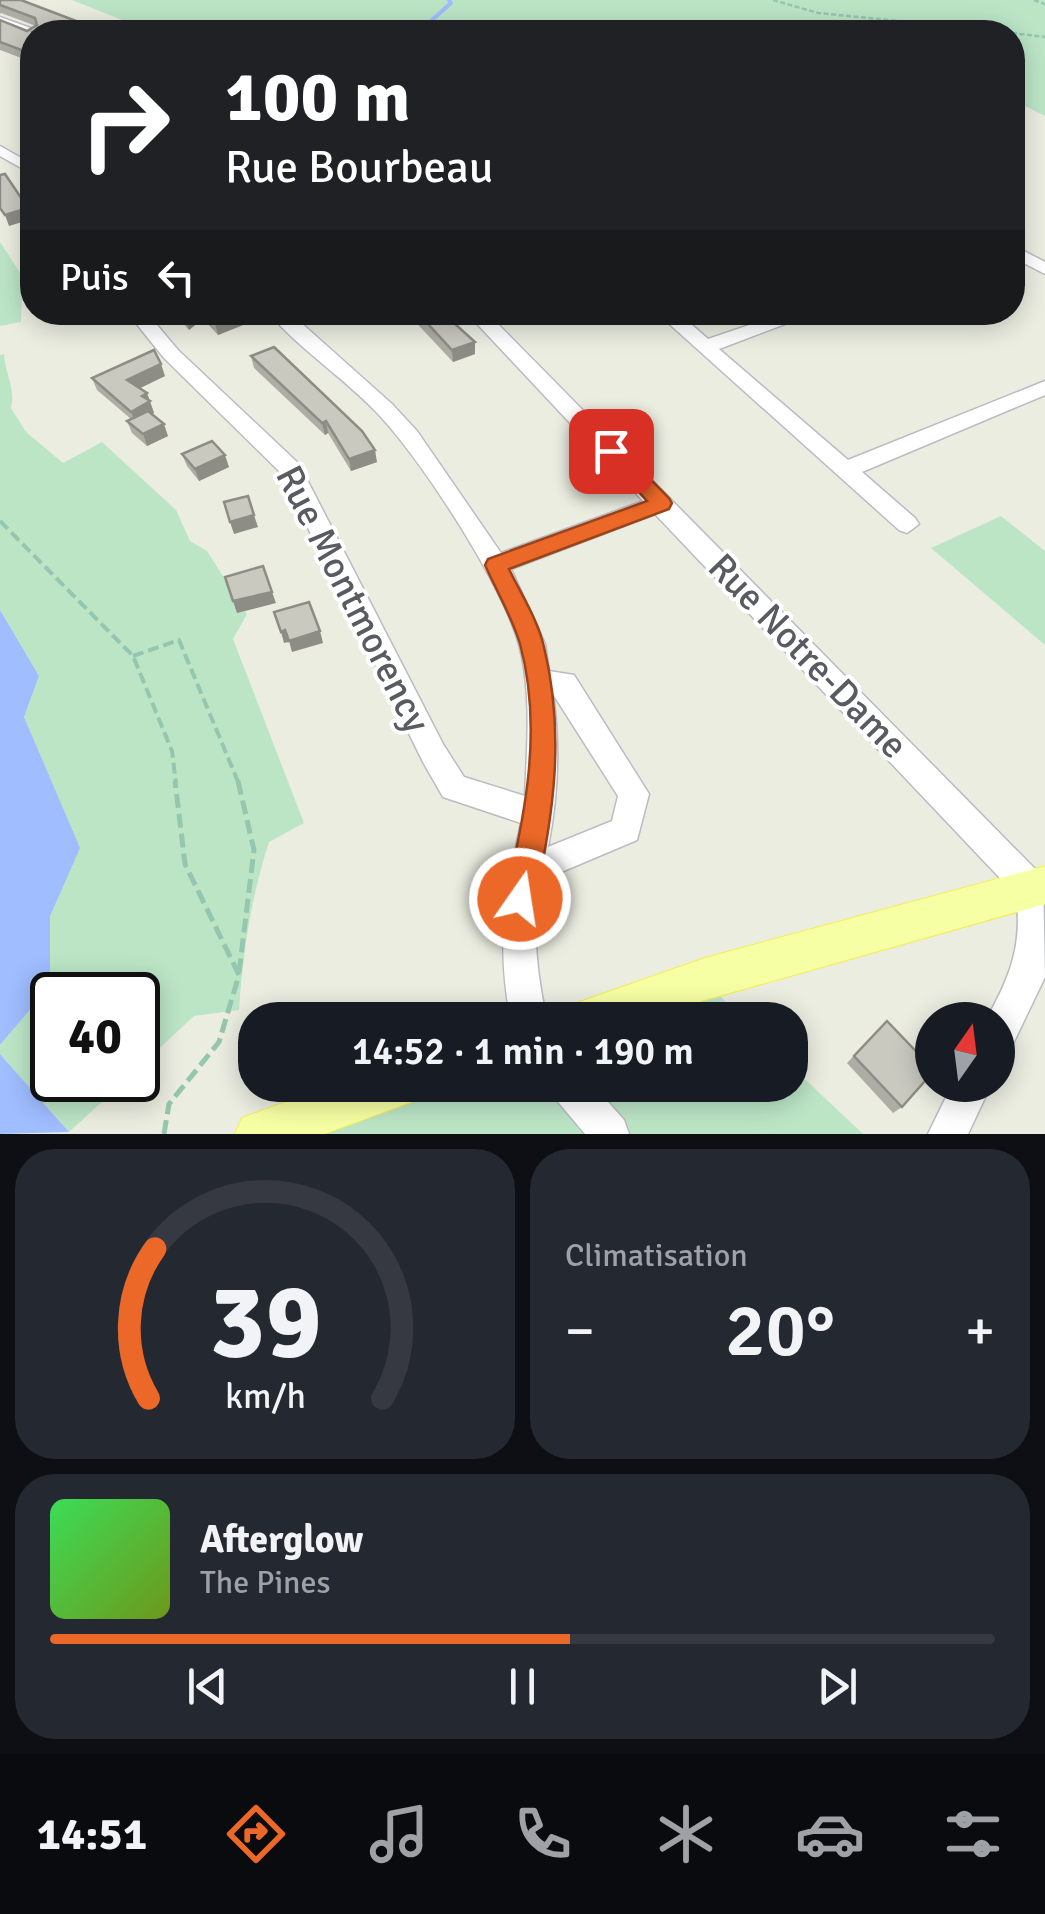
<!DOCTYPE html>
<html lang="fr">
<head>
<meta charset="utf-8">
<style>
  :root { --surface:#171b24; --page:#242831; --text:#f1f3f6; --muted:#9ea1a6; --line:#363941; --accent:#eb6828 }
  body { margin:0; font-family:Signika,sans-serif; background:var(--page); color:var(--text); height:100vh; display:flex; flex-direction:column; font-size:38px; white-space:nowrap }
  * { box-sizing:border-box; margin:0 }
  p { font-size:32px; color:var(--muted) }
  .icon { flex:none; width:55px; height:55px; fill:none; stroke:currentColor; stroke-width:2; stroke-linecap:round; stroke-linejoin:round }
  .map { position:relative; height:1134px; overflow:hidden }
  .drawer { display:flex; flex-direction:column; gap:15px; padding:15px; background:#0d0f14; flex:1 }
  .drawer>* { flex:none }
  .hud { position:absolute; left:20px; top:20px; width:1005px; height:305px; border-radius:40px; box-shadow:0 5px 25px #0003; background:#202124; color:#fff; overflow:hidden }
  .needle { width:65px; rotate:14deg }
  .controls { position:absolute; left:915px; top:1002px; display:grid; gap:20px }
  .controls a { display:grid; place-items:center; width:100px; height:100px; border-radius:50%; background:var(--surface); box-shadow:0 5px 25px #0003; font-size:50px }
  .speed { position:absolute; left:30px; top:972px; display:flex; gap:20px; font-size:50px; font-weight:700; text-align:center }
  .speed>* { display:grid; place-content:center; width:130px; height:130px; border-radius:50%; background:var(--surface); box-shadow:0 5px 25px #0003; line-height:1 }
  .speed .limit { border:5px solid #111; border-radius:15px; background:#fff; color:#111 }
  .pin { position:absolute; display:grid; place-items:center; width:85px; height:85px; color:#fff; margin:-42px; border-radius:20px; box-shadow:0 5px 15px #0006 }
  .me { position:absolute; width:110px; margin:-55px; rotate:13deg; stroke-linejoin:round; filter:drop-shadow(0 0 8px #0008) }
  .turn { display:flex; align-items:center; gap:35px; height:210px; padding:0 40px; font-size:45px }
  .turn .icon { width:130px; height:130px; stroke-width:2.5 }
  .turn b { display:block; font-size:70px; line-height:85px }
  .then { display:flex; align-items:center; height:95px; padding:0 40px; background:#0003; gap:20px; font-size:38px }
  .big { font-size:75px; font-weight:600; line-height:1.1 }
  .drawer .tile { flex:1; display:flex; flex-direction:column; justify-content:center; gap:15px; min-width:0; padding:0 35px; border-radius:40px; background:var(--page) }
  .drawer .dial { align-items:center; gap:0 }
  .dial svg { height:260px; overflow:visible; fill:none; stroke:var(--line); stroke-width:7; stroke-linecap:round; text-anchor:middle }
  .dial text { fill:var(--text); stroke:none }
  .song { display:flex; align-items:center; gap:30px }
  .cover { width:120px; height:120px; border-radius:15px; background:linear-gradient(135deg,hsl(130 70% 55%),hsl(80 70% 35%)) }
  .played { height:10px; border-radius:5px; background:linear-gradient(90deg,var(--accent) 55%,var(--line) 55%) }
  .keys { display:flex; justify-content:space-around; direction:ltr }
  .heat { display:flex; justify-content:space-between; align-items:center; font-size:55px; direction:ltr }
  .drawer .tiles { flex:1; display:grid; gap:15px; grid-template-columns:1fr 1fr }
  .tile:last-child { grid-column:span 2 }
  .trip { position:absolute; left:238px; top:1002px; width:570px; height:100px; border-radius:40px; background:var(--surface); box-shadow:0 5px 25px #0003; font-weight:600; line-height:100px; text-align:center }
  .tabs { display:flex; height:160px; justify-content:space-around; align-items:center; background:#090b0e; color:var(--muted) }
  .tabs .icon { width:70px; height:70px }
  .tabs .current { color:var(--accent) }
  .tabs b { font-size:45px; color:var(--text) }
  .map>svg:first-child { display:block }
  .green { fill:#bce5c6 }
  .water { fill:#9fbdff }
  .lines { fill:none; stroke-linecap:round; stroke-linejoin:round }
  .stream { stroke:#9fbdff; stroke-width:4 }
  .minor-casing { stroke:#bbbcc3; stroke-width:3 }
  .major-casing { stroke:#f3ee54; stroke-width:2 }
  .path-far2 { stroke:#95c6af; stroke-width:2.5; stroke-dasharray:5 2.5; stroke-linecap:butt }
  .path-far1 { stroke:#95c6af; stroke-width:4; stroke-dasharray:11 5; stroke-linecap:butt }
  .path { stroke:#95c6af; stroke-width:5; stroke-dasharray:14 6; stroke-linecap:butt }
  .minor { fill:#fff; fill-rule:evenodd }
  .major { fill:#f7ffa4; fill-rule:evenodd }
  .wall { fill:#aeada5 }
  .shaded-wall { fill:#8d8d86 }
  .building { fill:#cac9c0; stroke:#8d8d86; stroke-width:2.5 }
  .route { fill:#eb6828; stroke:#99441a; stroke-width:2.5 }
  .labels { text-anchor:middle; dominant-baseline:central; stroke-width:8; stroke-linejoin:round; paint-order:stroke }
  .street-label { font-size:38px; fill:#595b62; stroke:#fff }
</style>
</head>
<body>
<div class="map">
<svg width="1045" height="1134" viewBox="0 0 1045 1134">
  <rect width="100%" height="100%" fill="#ecede1"/>
  <g class="green">
    <path d="M72 0H1045V116L1013 100 1012 32H654L646 28 625 32H152Z"/>
    <path d="M0 242 32 291 22 295 21 322 0 326Z"/>
    <path d="M4 354C5 373 16 390 11 408L26 432 63 463 102 442 176 510 190 541 207 551 247 614 233 639 304 823 269 842C251 898 243 951 239 1010L194 1016 138 1068V995H52V1080H126L69 1132 0 1054V1045L50 986V916L77 847 24 717 39 676 0 610V355Z"/>
    <path d="M1001 516 1045 551V645L931 548Z"/>
    <path d="M705 979 742 1020H586Z"/>
    <path d="M790 1065 863 1134H258L398 1085H790Z"/>
  </g>
  <g class="water">
    <path d="M0 610 39 676 24 717 80 848 50 916V986L0 1045Z"/>
    <path d="M0 1055V1054L69 1132 0 1134Z"/>
  </g>
  <g class="lines">
    <path class="stream" d="M419 32 451 3 449 0"/>
    <defs>
      <g id="minor">
        <path d="M0 17 36 30 38 32H32V37L0 24Z"/>
        <path d="M0 146 32 164V174L0 156Z"/>
        <path d="M1012 245 1045 262V274L1012 257Z"/>
        <path d="M127 312H146L178 350 299 464 443 744 464 777 525 796C527 746 532 692 519 644 501 582 424 464 380 416 346 379 301 351 268 312H289L392 404 417 431 501 553 643 501 466 312H486L1043 877 1045 977 1011 1048 998 1053V1020H986C1010 977 1023 945 1016 895L655 514 511 569 545 644 549 671 574 675 649 794 637 840 540 881C531 925 537 976 547 1020H511C496 948 505 894 521 823L443 797 423 762 281 473 164 358ZM553 694 618 796 612 821 548 847C558 797 560 744 553 694Z"/>
        <path d="M656 312H677L708 339 788 312H817L719 349 848 460 1045 381V395L862 472 915 518 919 524 907 533 899 530Z"/>
        <path d="M549 1085H593L624 1120 629 1134H585L555 1098Z"/>
        <path d="M952 1085H991L968 1134H928Z"/>
      </g>
      <g id="major">
        <path d="M1045 866V904L705 1000 648 1020H564L571 1005 705 958Z"/>
        <path d="M332 1085H421L414 1101 324 1134H235L242 1118Z"/>
      </g>
    </defs>
    <use href="#minor" class="minor-casing"/>
    <use href="#major" class="major-casing"/>
    <g class="path-far2">
      <path d="M773 0 818 13 1011 32"/>
      <path d="M1034 0 1045 4"/>
      <path d="M1012 33 1045 37"/>
    </g>
    <g class="path-far1">
      <path d="M0 521 133 656 172 751 176 784"/>
      <path d="M133 656 179 640 239 784"/>
    </g>
    <g class="path">
      <path d="M238 781 254 850 239 973"/>
      <path d="M164 1134 169 1104 219 1042 239 975 185 864 175 781"/>
    </g>
    <use href="#minor" class="minor"/>
    <use href="#major" class="major"/>
  </g>
  <g class="wall">
    <path d="M0 0 105 32H32V62L0 50V20L27 31 36 26 1 13 0 14Z"/>
    <path d="M173 312H196L199 322 189 330Z"/>
    <path d="M202 312H239L243 325 218 335 204 320Z"/>
    <path d="M401 312H442L475 342V354L453 362 408 314 404 316Z"/>
    <path d="M251 356 377 462 351 471 328 433 325 435 254 368Z"/>
    <path d="M165 376 140 388 147 393 154 413 152 414 168 436 147 446 132 433 127 421 131 419 97 390 92 378Z"/>
    <path d="M182 454 229 467 199 481 187 466Z"/>
    <path d="M887 1021 902 1107 893 1113 847 1063Z"/>
  </g>
  <g class="shaded-wall">
    <path d="M28 208 32 219 9 226 5 215Z"/>
    <path d="M193 312H196L199 322 189 330 185 318Z"/>
    <path d="M240 314 243 325 218 335 215 323Z"/>
    <path d="M475 342V354L453 362 452 350Z"/>
    <path d="M161 364 165 376 132 392 127 380Z"/>
    <path d="M147 393 154 413 136 423 131 412 142 396Z"/>
    <path d="M326 421 328 433 325 435 322 423Z"/>
    <path d="M164 424 168 436 147 446 143 434Z"/>
    <path d="M375 450 377 462 351 471 349 459Z"/>
    <path d="M225 455 229 467 199 481 195 469Z"/>
    <path d="M254 515 258 527 234 534 230 522Z"/>
    <path d="M272 592 276 603 237 613 233 601Z"/>
    <path d="M285 630 289 642 284 643 281 632Z"/>
    <path d="M320 631 323 643 292 652 289 641Z"/>
  </g>
  <g class="building">
    <path d="M0 0H21L105 32H32V54L0 42V20L27 31 37 25 35 18 0 5Z"/>
    <path d="M5 174 28 208 5 215 0 208V175Z"/>
    <path d="M180 312H193L185 318Z"/>
    <path d="M205 312H239L240 314 215 323Z"/>
    <path d="M417 312H442L475 342 452 350Z"/>
    <path d="M274 347 362 431 375 450 349 459 326 421 322 423 251 356Z"/>
    <path d="M154 350 161 364 127 380 147 393 142 396 150 401 131 412 92 378Z"/>
    <path d="M148 411 164 424 143 434 127 421Z"/>
    <path d="M212 441 225 455 195 469 182 454Z"/>
    <path d="M248 496 254 515 230 522 224 502Z"/>
    <path d="M263 566 272 592 233 601 225 577Z"/>
    <path d="M309 602 320 631 289 641 285 630 281 632 274 612Z"/>
    <path d="M887 1021 932 1068V1073L902 1107 854 1056Z"/>
  </g>
  <path class="route" d="M611 444 618 446 669 498 672 503 669 509 509 569C521 594 538 620 544 647 565 733 554 814 535 899L530 909 520 914 509 909 505 899C525 817 543 728 520 644 512 617 496 590 485 565L488 559 647 501 601 451Z"/>
  <g class="labels">
    <g class="street-label">
      <text transform="translate(353 599) rotate(63)">Rue Montmorency</text>
      <text transform="translate(808 656) rotate(46)">Rue Notre-Dame</text>
    </g>
  </g>
</svg>
<div class="controls">
<a><svg class="needle" viewBox="-14 -14 28 28"><path d="M0-13l5 13h-10z" fill="#e53935"/><path d="M0 13l5-13h-10z" fill="#9ea1a6"/></svg></a>
</div>
<div class="speed"><div class="limit">40</div></div>
<div class="pin" style="left:611px;top:451px;background:#d93025"><svg class="icon" aria-label="arrive" viewBox="0 0 24 24"><path d="M6 21V4h12l-3 4 3 4H6"/></svg></div>
<svg class="me" style="left:520px;top:899px" viewBox="-20 -20 40 40"><circle r="17" fill="#eb6828" stroke="#fff" stroke-width="3"/><path d="M0-11L8 9 0 5-8 9z" fill="#fff"/></svg>
<div class="trip">14:52 · 1 min · 190 m</div>
<div class="hud">
<div class="turn"><svg class="icon" aria-label="right" viewBox="0 0 24 24"><path d="M7 20v-9h11M14 6l5 5-5 5"/></svg><div><b>100 m</b>Rue Bourbeau</div></div>
<div class="then">Puis<svg class="icon" aria-label="left" viewBox="0 0 24 24"><path d="M17 20v-9H6M10 6l-5 5 5 5"/></svg></div>
</div>
</div>
<section class="drawer">
<div class="tiles">
<div class="tile dial"><svg viewBox="0 0 100 80">
<path d="M14 69A42 42 0 1 1 86 69"/>
<path d="M14 69A42 42 0 0 1 16 23" stroke="#eb6828"/>
<text x="50" y="56" font-size="32" font-weight="700">39</text>
<text x="50" y="72" font-size="11">km/h</text>
</svg></div>
<div class="tile"><p>Climatisation</p>
<div class="heat"><a>−</a><b class="big">20°</b><a>+</a></div>
</div>
<div class="tile">
<div class="song"><i class="cover"></i><div><b>Afterglow</b><p>The Pines</p></div></div>
<div class="played"></div>
<div class="keys"><svg class="icon" aria-label="previous" viewBox="0 0 24 24"><path d="M18 5L8 12l10 7zM5 5v14"/></svg><svg class="icon" aria-label="pause" viewBox="0 0 24 24"><path d="M8 5v14M16 5v14"/></svg><svg class="icon" aria-label="next" viewBox="0 0 24 24"><path d="M6 5l10 7-10 7zM19 5v14"/></svg></div>
</div>
</div>
</section>
<nav class="tabs">
<b>14:51</b>
<svg class="icon current" aria-label="directions" viewBox="0 0 24 24"><path d="M12 3l9 9-9 9-9-9zM9 14v-3h6M13 9l2 2-2 2"/></svg>
<svg class="icon" aria-label="music" viewBox="0 0 24 24"><path d="M9 18V5l10-2v13"/><circle cx="6" cy="18" r="3"/><circle cx="16" cy="16" r="3"/></svg>
<svg class="icon" aria-label="phone" viewBox="0 0 24 24"><path d="M5 4h4l2 5-3 2q2 4 5 5l2-3 5 2v4C11 20 4 13 5 4z"/></svg>
<svg class="icon" aria-label="climate" viewBox="0 0 24 24"><path d="M12 3v18M4 7l16 10M4 17L20 7"/></svg>
<svg class="icon" aria-label="car" viewBox="0 0 24 24"><path d="M5 17H2v-5l4-1 3-4h7l3 4 3 1v5h-3M9 17h6M6 11h13"/><circle cx="7" cy="17" r="2"/><circle cx="17" cy="17" r="2"/></svg>
<svg class="icon" aria-label="filters" viewBox="0 0 24 24"><path d="M4 7h16M4 17h16"/><circle cx="9" cy="7" r="2"/><circle cx="15" cy="17" r="2"/></svg>
</nav>
</body>
</html>
